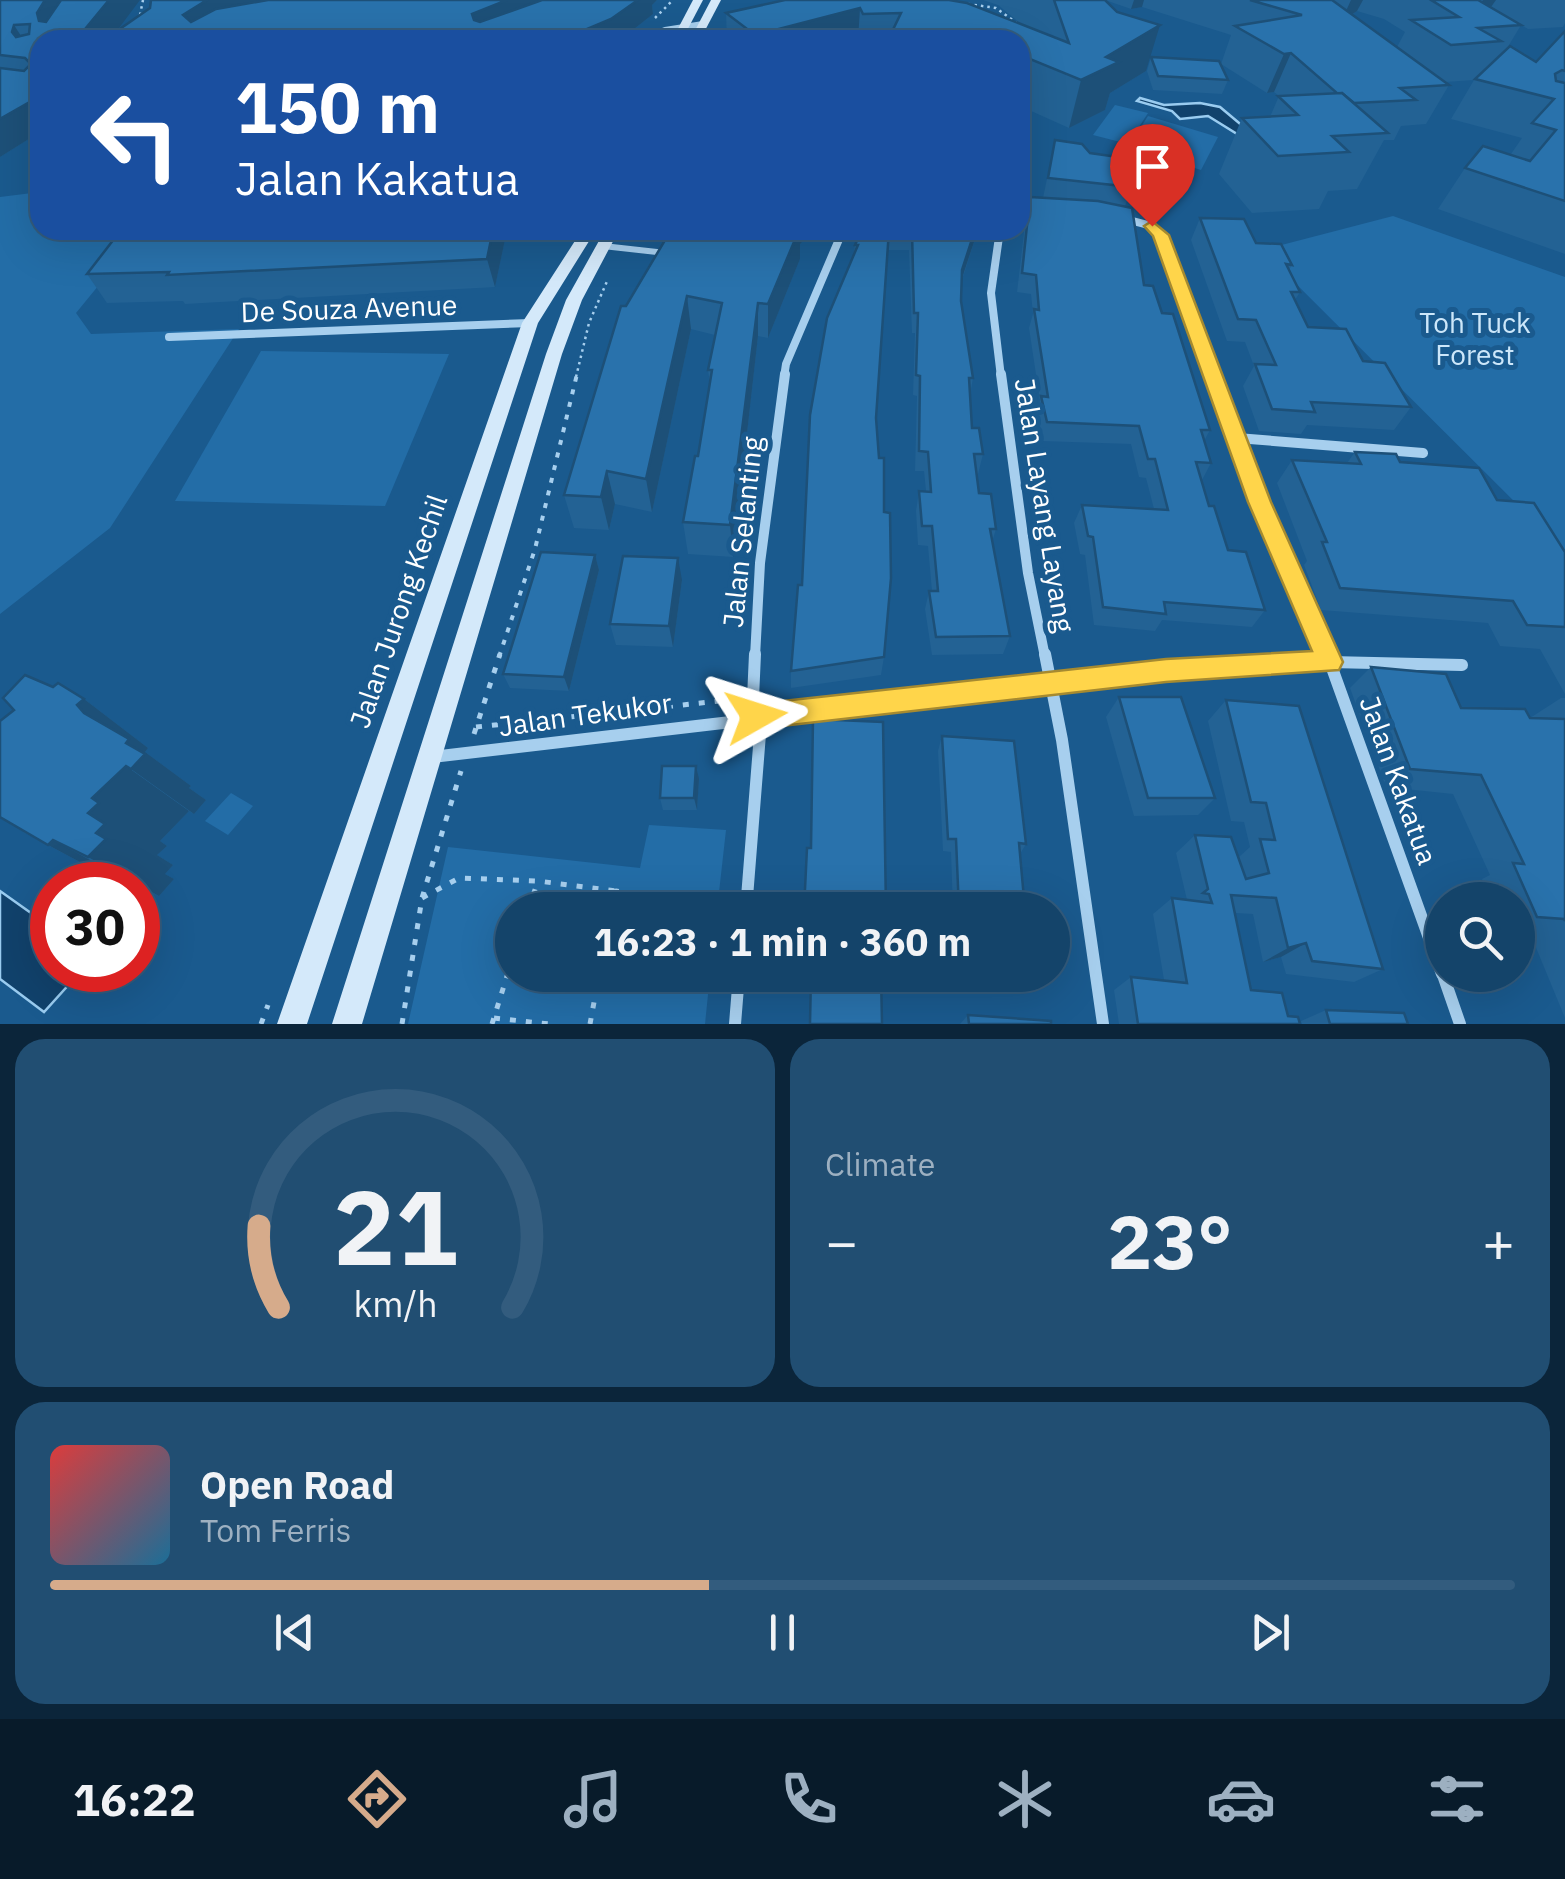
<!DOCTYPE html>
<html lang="en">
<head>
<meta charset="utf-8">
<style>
  :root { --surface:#14446a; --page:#214e72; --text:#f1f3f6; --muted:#9db0c1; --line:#335c7e; --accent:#d6ab8b }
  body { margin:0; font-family:"IBM Plex Sans",sans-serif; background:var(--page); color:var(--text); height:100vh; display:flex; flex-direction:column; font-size:38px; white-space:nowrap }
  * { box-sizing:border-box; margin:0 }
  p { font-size:32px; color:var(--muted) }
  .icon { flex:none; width:55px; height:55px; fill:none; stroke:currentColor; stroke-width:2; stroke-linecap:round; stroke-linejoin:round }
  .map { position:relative; height:1024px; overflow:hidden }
  .drawer { display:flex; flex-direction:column; gap:15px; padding:15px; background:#0b253a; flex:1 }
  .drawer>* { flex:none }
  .banner { position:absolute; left:30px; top:30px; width:1000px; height:210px; border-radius:30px; box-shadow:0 10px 40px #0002,0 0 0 2px var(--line); background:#1a4fa0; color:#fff; overflow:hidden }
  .fabs { position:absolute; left:1425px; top:882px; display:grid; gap:20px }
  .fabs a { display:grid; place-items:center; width:110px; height:110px; border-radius:50%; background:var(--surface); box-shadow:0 10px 40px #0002,0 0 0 2px var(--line); font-size:50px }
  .speed { position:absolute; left:30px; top:862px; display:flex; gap:20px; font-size:50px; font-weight:700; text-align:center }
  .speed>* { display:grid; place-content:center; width:130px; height:130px; border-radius:50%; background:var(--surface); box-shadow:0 10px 40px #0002,0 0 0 2px var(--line); line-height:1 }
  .speed .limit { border:15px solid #d22; background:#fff; color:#111 }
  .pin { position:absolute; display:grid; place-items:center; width:85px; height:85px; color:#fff; margin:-102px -42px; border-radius:50% 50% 50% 0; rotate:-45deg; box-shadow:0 0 10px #0007 }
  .pin .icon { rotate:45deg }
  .me { position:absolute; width:110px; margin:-55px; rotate:84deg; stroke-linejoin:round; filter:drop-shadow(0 0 8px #0008) }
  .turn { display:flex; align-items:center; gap:35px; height:210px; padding:0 40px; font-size:45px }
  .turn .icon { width:130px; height:130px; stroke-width:2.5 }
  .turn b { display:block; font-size:70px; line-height:85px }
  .big { font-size:75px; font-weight:700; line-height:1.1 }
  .drawer .card { flex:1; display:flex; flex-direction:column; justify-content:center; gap:15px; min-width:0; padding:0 35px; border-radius:30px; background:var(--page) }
  .drawer .dial { align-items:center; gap:0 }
  .dial svg { height:260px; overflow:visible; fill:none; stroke:var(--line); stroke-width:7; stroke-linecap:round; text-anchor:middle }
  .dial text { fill:var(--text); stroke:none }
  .song { display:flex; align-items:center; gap:30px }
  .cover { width:120px; height:120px; border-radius:15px; background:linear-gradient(135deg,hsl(0 70% 55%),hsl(200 70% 35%)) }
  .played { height:10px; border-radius:5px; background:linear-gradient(90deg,var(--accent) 45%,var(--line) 45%) }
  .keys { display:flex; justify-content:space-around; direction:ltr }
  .heat { display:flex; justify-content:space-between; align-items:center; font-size:55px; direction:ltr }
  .drawer .tiles { flex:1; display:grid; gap:15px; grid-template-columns:1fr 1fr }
  .card:last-child { grid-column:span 2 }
  .trip { position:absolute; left:495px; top:892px; width:575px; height:100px; border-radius:50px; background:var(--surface); box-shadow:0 10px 40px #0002,0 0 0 2px var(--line); font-weight:700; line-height:100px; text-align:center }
  .dock { display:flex; height:160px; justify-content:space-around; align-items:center; background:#081b2a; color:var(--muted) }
  .dock .icon { width:70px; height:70px }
  .dock .selected { color:var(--accent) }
  .dock b { font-size:45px; color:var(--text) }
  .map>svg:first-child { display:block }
  .green { fill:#236da7 }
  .water { fill:#11426c; stroke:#9accf0; stroke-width:2.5 }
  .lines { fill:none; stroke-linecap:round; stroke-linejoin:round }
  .path-far2 { stroke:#a7cfee; stroke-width:2.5; stroke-dasharray:2.5 4; stroke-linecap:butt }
  .path-far1 { stroke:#a7cfee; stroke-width:4; stroke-dasharray:5 8; stroke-linecap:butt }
  .path { stroke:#a7cfee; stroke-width:5; stroke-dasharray:6 10; stroke-linecap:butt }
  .lane-far1 { stroke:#a7cfee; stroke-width:4 }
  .lane { stroke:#a7cfee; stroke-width:6 }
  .street-far3 { stroke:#a7cfee; stroke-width:6 }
  .street-far2 { stroke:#a7cfee; stroke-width:8 }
  .street-far1 { stroke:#a7cfee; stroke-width:10 }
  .street { stroke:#a7cfee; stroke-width:12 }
  .secondary { fill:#d4e9fa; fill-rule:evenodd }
  .wall { fill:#236294; fill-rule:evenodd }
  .shaded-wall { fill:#1d5078 }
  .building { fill:#2972ac; stroke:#1d5078; stroke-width:2.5; fill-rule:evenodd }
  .route { fill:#ffd54a; stroke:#a68a30; stroke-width:2.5 }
  .labels { text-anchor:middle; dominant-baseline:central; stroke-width:10; stroke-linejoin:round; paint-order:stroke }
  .street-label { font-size:28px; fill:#fff; stroke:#1a5a8e }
  .park-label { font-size:28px; fill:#cde7fa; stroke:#1a5a8e }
</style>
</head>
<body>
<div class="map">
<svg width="1565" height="1024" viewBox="0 0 1565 1024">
  <rect width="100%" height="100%" fill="#1a5a8e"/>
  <g class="green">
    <path d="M1115 105 1148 113 1128 144 1093 135Z"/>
    <path d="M1148 116 1218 137 1201 170 1128 147Z"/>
    <path d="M40 192V230H144L76 313 91 334 239 329 110 528 0 614V197Z"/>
    <path d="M1393 216 1565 277V552L1262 250Z"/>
    <path d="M261 351 449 354 385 506 175 501Z"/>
    <path d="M231 793 253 806 228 835 205 821Z"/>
    <path d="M649 825 726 830 717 910H512V975H710L705 1024H408L448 847 640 868Z"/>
  </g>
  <g class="water">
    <path d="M1140 98 1164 105 1200 103 1220 107 1245 128 1242 137 1208 116 1180 119 1172 111 1137 101Z"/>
    <path d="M0 891 52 928V970H82L44 1012 0 979Z"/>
  </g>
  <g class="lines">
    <g class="path-far2">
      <path d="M968 4 996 8 1018 24"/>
      <path d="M140 15 143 0"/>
      <path d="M655 18 673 0"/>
      <path d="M1020 199 1031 200"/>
      <path d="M576 377 589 323 608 279"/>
    </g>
    <path class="path-far1" d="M499 657 535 549 577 374"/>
    <g class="path">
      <path d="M476 727 738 699"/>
      <path d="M474 734 500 654"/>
      <path d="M422 898 459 878 538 881 616 891"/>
      <path d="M528 910 538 881"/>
      <path d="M613 910 616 891 728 910"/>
      <path d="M494 1018 549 1024"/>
      <path d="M261 1024 268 1005"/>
      <path d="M402 1024 422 898 461 771"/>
      <path d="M492 1024 512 960"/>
      <path d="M590 1024 599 975"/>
    </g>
    <g class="lane-far1">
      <path d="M698 34 722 37"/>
      <path d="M729 40 722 35 736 30"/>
    </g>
    <path class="lane" d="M603 246 666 253"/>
    <path class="street-far3" d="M640 40 665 30 703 24"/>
    <g class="street-far2">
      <path d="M1125 219 1152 226 1161 235 1213 377"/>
      <path d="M1000 230 991 293 1001 377"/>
      <path d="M169 337 530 323"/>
      <path d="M784 377 786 364 843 230"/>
    </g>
    <g class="street-far1">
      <path d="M1001 374 1028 573 1045 657"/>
      <path d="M1212 374 1259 501 1328 657"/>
      <path d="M1237 438 1423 453"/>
      <path d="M755 657 760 563 785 374"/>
    </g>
    <g class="street">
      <path d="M1045 654 1062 740 1103 1024"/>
      <path d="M1327 654 1442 974"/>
      <path d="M432 757 1166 671 1330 662 1462 665"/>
      <path d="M746 910 760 734 753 698 755 654"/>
      <path d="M1443 975 1460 1024"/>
      <path d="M735 1024 739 975"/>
    </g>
    <g class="secondary">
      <path d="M693 0H703L682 40H672Z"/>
      <path d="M711 0H721L700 40H690Z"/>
      <path d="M642 36 664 40H637Z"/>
      <path d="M582 230H596L538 323 307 1024H277L522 323Z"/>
      <path d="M605 230H619L582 300 562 354 362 1024H332L546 354 566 300Z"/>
    </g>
  </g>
  <g class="wall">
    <path d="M0 0 116 31 150 8 151 0H657L652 5 653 14 620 40H40V132L0 157Z"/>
    <path d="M781 0H949L1021 24 998 5 983 0H1105L1146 71 1110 93 1105 110 1069 128 1020 106V40H727L726 13Z"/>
    <path d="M1105 0H1565V23L1563 27 1528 29 1521 25 1506 50 1536 62 1565 31V254L1438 209 1465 168 1511 154 1522 138 1451 119 1474 80 1445 82 1449 85 1426 124 1401 126 1394 140H1384L1357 189 1328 191 1319 209 1252 213 1219 174 1242 118 1270 117 1279 96 1274 92 1267 93 1221 64 1231 35 1142 7 1131 9ZM1357 11 1384 19 1405 32 1397 47 1352 15Z"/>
    <path d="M1151 57 1228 80 1222 94 1153 90 1147 71Z"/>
    <path d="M1055 140 1125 163 1132 187 1125 206 1144 285 1162 313 1210 430 1204 441 1211 463 1202 480 1209 506 1228 550 1265 610 1252 627 1162 620 1155 631 1094 625 1085 555 1080 554 1074 523 1082 505 1154 509 1146 478 1139 477 1131 444 1041 441 1036 415 1040 401 1029 328 1033 314 1031 294 1017 292 1026 216 1030 197 1043 198Z"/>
    <path d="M1200 218 1256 243 1292 265 1289 270 1300 292 1295 300 1308 327 1363 361 1411 407 1394 430 1307 425 1301 434 1259 431 1243 386 1254 366 1245 342 1227 341 1191 240Z"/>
    <path d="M204 230 198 239 507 230 495 287 185 304 183 301 107 303 87 274Z"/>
    <path d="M661 230H814L800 244V259L768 338 758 336 733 557 688 554 683 522 698 456 710 383 708 370 715 335 691 329 652 512 615 504 609 530 574 528 564 495 626 306 671 231Z"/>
    <path d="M862 230H978L962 280 961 301 973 378 970 395 972 428 983 454 978 474H976L979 493 996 529 992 542 1010 636 1003 654 932 655 925 609 929 591H932L928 546 918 545 916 511 919 491H926L924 471H915L917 396 913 395 915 333H912L909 250H887L876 418 884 657 881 675 791 688V671L802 585 855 245Z"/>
    <path d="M1355 452 1400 462 1497 500 1565 552V694L1540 649 1500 646 1488 623 1321 610 1304 565 1307 561 1277 483 1292 460 1347 463Z"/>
    <path d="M595 555 599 570 569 691 510 688 503 674Z"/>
    <path d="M682 580 673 647 616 645 610 624Z"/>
    <path d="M1371 667 1461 708 1530 718 1561 698H1565V1018L1530 933 1518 932V900H1491L1482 879 1490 875 1453 794 1386 787 1350 688Z"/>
    <path d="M1119 697 1215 798 1198 815 1134 816 1106 717Z"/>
    <path d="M84 699 148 748 145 752 191 786 189 788 206 800 194 814 189 811 160 841 167 846 157 855 173 865 165 874 174 879 159 896 127 880 123 885 23 832Z"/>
    <path d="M1226 700 1383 969 1354 982 1286 974 1281 957 1263 962 1253 914 1235 913 1251 990 1300 1024H1119L1114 990 1131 977 1164 980 1153 914 1172 898 1187 900 1176 853 1195 835 1241 865 1239 857 1250 847 1244 822 1231 821 1208 721Z"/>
    <path d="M942 736 1026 844 1020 854 1025 910H953L951 852 943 851 938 751Z"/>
    <path d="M699 779 697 810H663L660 798Z"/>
    <path d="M801 975H886L881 982 882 1024H809L810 976Z"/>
    <path d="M996 975H1025L1022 978Z"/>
    <path d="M1326 1010 1408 1024H1302L1301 1021Z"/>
    <path d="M968 1015 969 1024H960Z"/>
  </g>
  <g class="shaded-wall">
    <path d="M45 0H67L52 37 39 21 37 13Z"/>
    <path d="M109 0H140L110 40H76Z"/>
    <path d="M207 0H329L195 39 183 15Z"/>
    <path d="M507 0H558L479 40 472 14Z"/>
    <path d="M638 0H657L652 5 653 14 620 40H561Z"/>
    <path d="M1134 0H1144L1142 7 1131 9Z"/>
    <path d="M1351 0H1363L1357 11 1341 22Z"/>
    <path d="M1483 0H1496L1491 7 1470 24Z"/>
    <path d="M860 8 858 40H755V35Z"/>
    <path d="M14 25 30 50 12 32Z"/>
    <path d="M1160 25 1146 71 1110 93 1105 110 1069 128 1081 80 1106 57Z"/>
    <path d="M356 32 359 40H346Z"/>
    <path d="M1291 53 1274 92 1267 93 1284 54Z"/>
    <path d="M35 99 40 106V132L0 157V119Z"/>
    <path d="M170 230H204L181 268 163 240Z"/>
    <path d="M493 230H507L495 287 487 259Z"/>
    <path d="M788 230H814L800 244V259L768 338V304Z"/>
    <path d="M975 230H978L958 290 962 270Z"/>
    <path d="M687 296 691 329 652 512 646 479Z"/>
    <path d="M758 303V336L733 557 730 525Z"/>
    <path d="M607 471 615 504 609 530 601 497Z"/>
    <path d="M595 555 599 570 569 691 564 677Z"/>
    <path d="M678 558 682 580 673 647 669 626Z"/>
    <path d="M84 699 148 748 145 752 191 786 189 788 206 800 194 814 131 769 77 705Z"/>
    <path d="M126 766 189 811 160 841 167 846 157 855 173 865 165 874 174 879 159 896 88 857 96 833 88 813 92 798Z"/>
    <path d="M696 766 699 779 697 810 694 798Z"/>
    <path d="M53 840 127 880 123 885 48 845Z"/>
    <path d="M1306 943 1281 957 1263 962 1288 948Z"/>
  </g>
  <g class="building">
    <path d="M0 0H45L37 13 39 21 46 22 61 0H109L76 40H40V99H35L0 119V68L24 71 31 64 25 58 0 55ZM30 24 29 34 16 37 12 32 14 25Z"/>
    <path d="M151 0H207L183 15 191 22 216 9 268 0H507L472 14 474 20 480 22 542 0H638L611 19 561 40H360L356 32 346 40H104L150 8Z"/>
    <path d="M785 0H949L967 3 1069 43 1054 0H1105L1117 12 1160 25 1106 57 1119 62 1081 80 1020 55V40H984L970 34 968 40H888L901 13 863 14 860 8 755 35 726 13Z"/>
    <path d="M1250 0H1332L1449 85 1400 88 1416 100 1354 103 1342 93 1338 94 1291 53 1284 54 1235 26 1302 15Z"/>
    <path d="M1431 0H1478L1521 25 1478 28 1501 41 1451 45 1411 20 1459 17Z"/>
    <path d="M1565 31V71L1562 70 1555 74 1556 81 1565 83V201L1465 168 1483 146 1530 161 1556 130 1532 123 1554 99 1475 79 1510 46 1536 62Z"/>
    <path d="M1151 57 1219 61 1228 80 1158 76Z"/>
    <path d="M1342 93 1388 133 1332 136 1349 152 1278 156 1242 118 1298 115 1278 96Z"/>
    <path d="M1055 140 1082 144 1090 153 1125 158V163L1133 164 1132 187 1048 178Z"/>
    <path d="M1030 197 1098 201 1132 208 1144 285 1153 286 1162 313 1173 314 1210 430H1201L1211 463 1196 462 1209 506H1214L1228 550 1246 552 1265 610 1164 602 1166 614 1103 607 1093 537 1088 536 1082 505 1168 510 1155 459H1148L1139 426 1047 422 1041 396 1048 397 1034 309 1039 310 1036 275 1022 273Z"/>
    <path d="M1200 218 1244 219 1256 243 1281 244 1292 265 1286 264 1300 292H1291L1308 327 1346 329 1363 361 1385 363 1411 407 1311 402 1315 412 1272 409 1255 364 1276 365 1256 320 1238 319Z"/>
    <path d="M121 230H170L163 240 393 230H493L487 259 167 275 169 272 87 274Z"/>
    <path d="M671 230H799L768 304 758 303 730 525 683 522 695 456H698L712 370H708L722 303 687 296 646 479 607 471 601 497 564 495 621 306H626Z"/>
    <path d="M862 230H975L962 270 961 301 973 378H969L972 428H979L983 454H974L979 493 991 494 996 529H990L1010 636 936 637 929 591H938L932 526H922L919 491 931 492 928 452 919 451 920 376 916 375 918 313H914L912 231 889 230 876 418 879 458H884V512L890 513 891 578 884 657 791 671 798 585H802L810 415 827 318 858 245H855Z"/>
    <path d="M1355 452 1396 454 1400 462 1479 468 1497 500 1534 503 1565 552V627L1527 625 1513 601 1340 588 1322 542H1327L1292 460 1361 464Z"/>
    <path d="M541 552 595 555 564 677 503 674Z"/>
    <path d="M623 556 678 558 669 626 610 624Z"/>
    <path d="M1371 667 1446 674 1461 708 1525 709 1530 718 1565 719V921L1564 919 1537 917 1513 863 1524 864 1481 775 1410 769Z"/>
    <path d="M25 675 53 687 58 683 84 699 77 705 84 713 129 739 126 743 145 754 131 769 126 766 92 798 99 803 88 813 105 824 96 833 106 839 88 857 53 840 48 845 0 817V721L14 710 3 698Z"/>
    <path d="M1119 697H1181L1215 798H1148Z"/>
    <path d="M1226 700 1299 706 1383 969 1312 961 1306 943 1288 948 1276 898 1231 895 1251 990 1282 993 1288 1016 1298 1017 1300 1024H1138L1131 977 1187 983 1172 898 1212 903 1209 894 1203 893 1208 889 1195 835 1231 837 1246 879 1269 873 1260 839 1275 840 1266 803 1251 802Z"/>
    <path d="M813 719 883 722 886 910H804L807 848H811Z"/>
    <path d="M942 736 1014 741 1026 844 1019 843 1025 910H959L956 839H948Z"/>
    <path d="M662 766H696L694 798H660Z"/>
    <path d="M811 975H881L882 1024H810Z"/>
    <path d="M1326 1010 1404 1013 1408 1024H1330Z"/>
    <path d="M968 1015 1051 1021V1024H969Z"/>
  </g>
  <path class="route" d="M1152 221 1169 235 1271 502 1343 662 1339 670 1166 682 756 729 747 725 743 716 747 707 756 704 1166 659 1312 651 1248 502 1153 236 1144 226Z"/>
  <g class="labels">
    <g class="street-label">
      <text transform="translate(349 308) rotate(-2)">De Souza Avenue</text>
      <text transform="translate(1045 505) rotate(81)">Jalan Layang Layang</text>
      <text transform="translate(742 532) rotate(-84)">Jalan Selanting</text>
      <text transform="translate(398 611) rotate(-71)">Jalan Jurong Kechil</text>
      <text transform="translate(585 714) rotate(-8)">Jalan Tekukor</text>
      <text transform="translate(1399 780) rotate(70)">Jalan Kakatua</text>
    </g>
    <g class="park-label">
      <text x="1475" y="322">Toh Tuck<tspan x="1475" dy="32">Forest</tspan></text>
    </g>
  </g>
</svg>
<div class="fabs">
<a><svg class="icon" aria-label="search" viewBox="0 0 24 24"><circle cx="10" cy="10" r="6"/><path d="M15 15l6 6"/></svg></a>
</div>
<div class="speed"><div class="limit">30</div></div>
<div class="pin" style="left:1152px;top:226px;background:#d93025"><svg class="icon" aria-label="arrive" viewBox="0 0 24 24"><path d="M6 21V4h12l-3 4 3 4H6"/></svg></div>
<svg class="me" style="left:756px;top:716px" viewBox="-20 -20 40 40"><path d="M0-17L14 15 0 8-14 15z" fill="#ffd54a" stroke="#fff" stroke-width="4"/></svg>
<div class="trip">16:23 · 1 min · 360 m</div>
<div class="banner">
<div class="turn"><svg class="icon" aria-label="left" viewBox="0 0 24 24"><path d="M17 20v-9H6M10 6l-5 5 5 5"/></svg><div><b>150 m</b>Jalan Kakatua</div></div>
</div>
</div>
<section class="drawer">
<div class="tiles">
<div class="card dial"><svg viewBox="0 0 100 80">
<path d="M14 69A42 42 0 1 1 86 69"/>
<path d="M14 69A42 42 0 0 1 8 44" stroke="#d6ab8b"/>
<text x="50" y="56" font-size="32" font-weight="700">21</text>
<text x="50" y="72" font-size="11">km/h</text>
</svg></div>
<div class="card"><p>Climate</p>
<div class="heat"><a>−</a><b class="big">23°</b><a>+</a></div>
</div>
<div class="card">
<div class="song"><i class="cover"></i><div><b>Open Road</b><p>Tom Ferris</p></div></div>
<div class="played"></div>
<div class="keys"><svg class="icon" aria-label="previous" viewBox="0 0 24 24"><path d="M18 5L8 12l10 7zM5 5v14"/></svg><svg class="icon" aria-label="pause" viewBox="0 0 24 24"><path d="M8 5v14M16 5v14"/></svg><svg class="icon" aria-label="next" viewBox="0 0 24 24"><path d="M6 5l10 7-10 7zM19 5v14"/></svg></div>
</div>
</div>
</section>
<nav class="dock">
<b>16:22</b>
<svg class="icon selected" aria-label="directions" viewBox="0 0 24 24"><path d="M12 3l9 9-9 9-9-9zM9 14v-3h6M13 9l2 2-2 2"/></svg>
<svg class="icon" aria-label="music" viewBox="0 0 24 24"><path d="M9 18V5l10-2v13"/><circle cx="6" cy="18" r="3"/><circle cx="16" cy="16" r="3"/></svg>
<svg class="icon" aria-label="phone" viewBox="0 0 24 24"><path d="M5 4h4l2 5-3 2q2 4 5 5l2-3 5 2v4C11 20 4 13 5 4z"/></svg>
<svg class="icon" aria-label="climate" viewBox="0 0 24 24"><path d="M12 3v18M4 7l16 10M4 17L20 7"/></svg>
<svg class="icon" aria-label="car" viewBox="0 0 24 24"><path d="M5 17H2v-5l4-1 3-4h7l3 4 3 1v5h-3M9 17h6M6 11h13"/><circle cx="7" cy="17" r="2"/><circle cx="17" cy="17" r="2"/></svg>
<svg class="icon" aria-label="filters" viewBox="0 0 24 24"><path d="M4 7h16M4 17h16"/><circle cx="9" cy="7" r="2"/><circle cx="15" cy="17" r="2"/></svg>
</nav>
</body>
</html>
